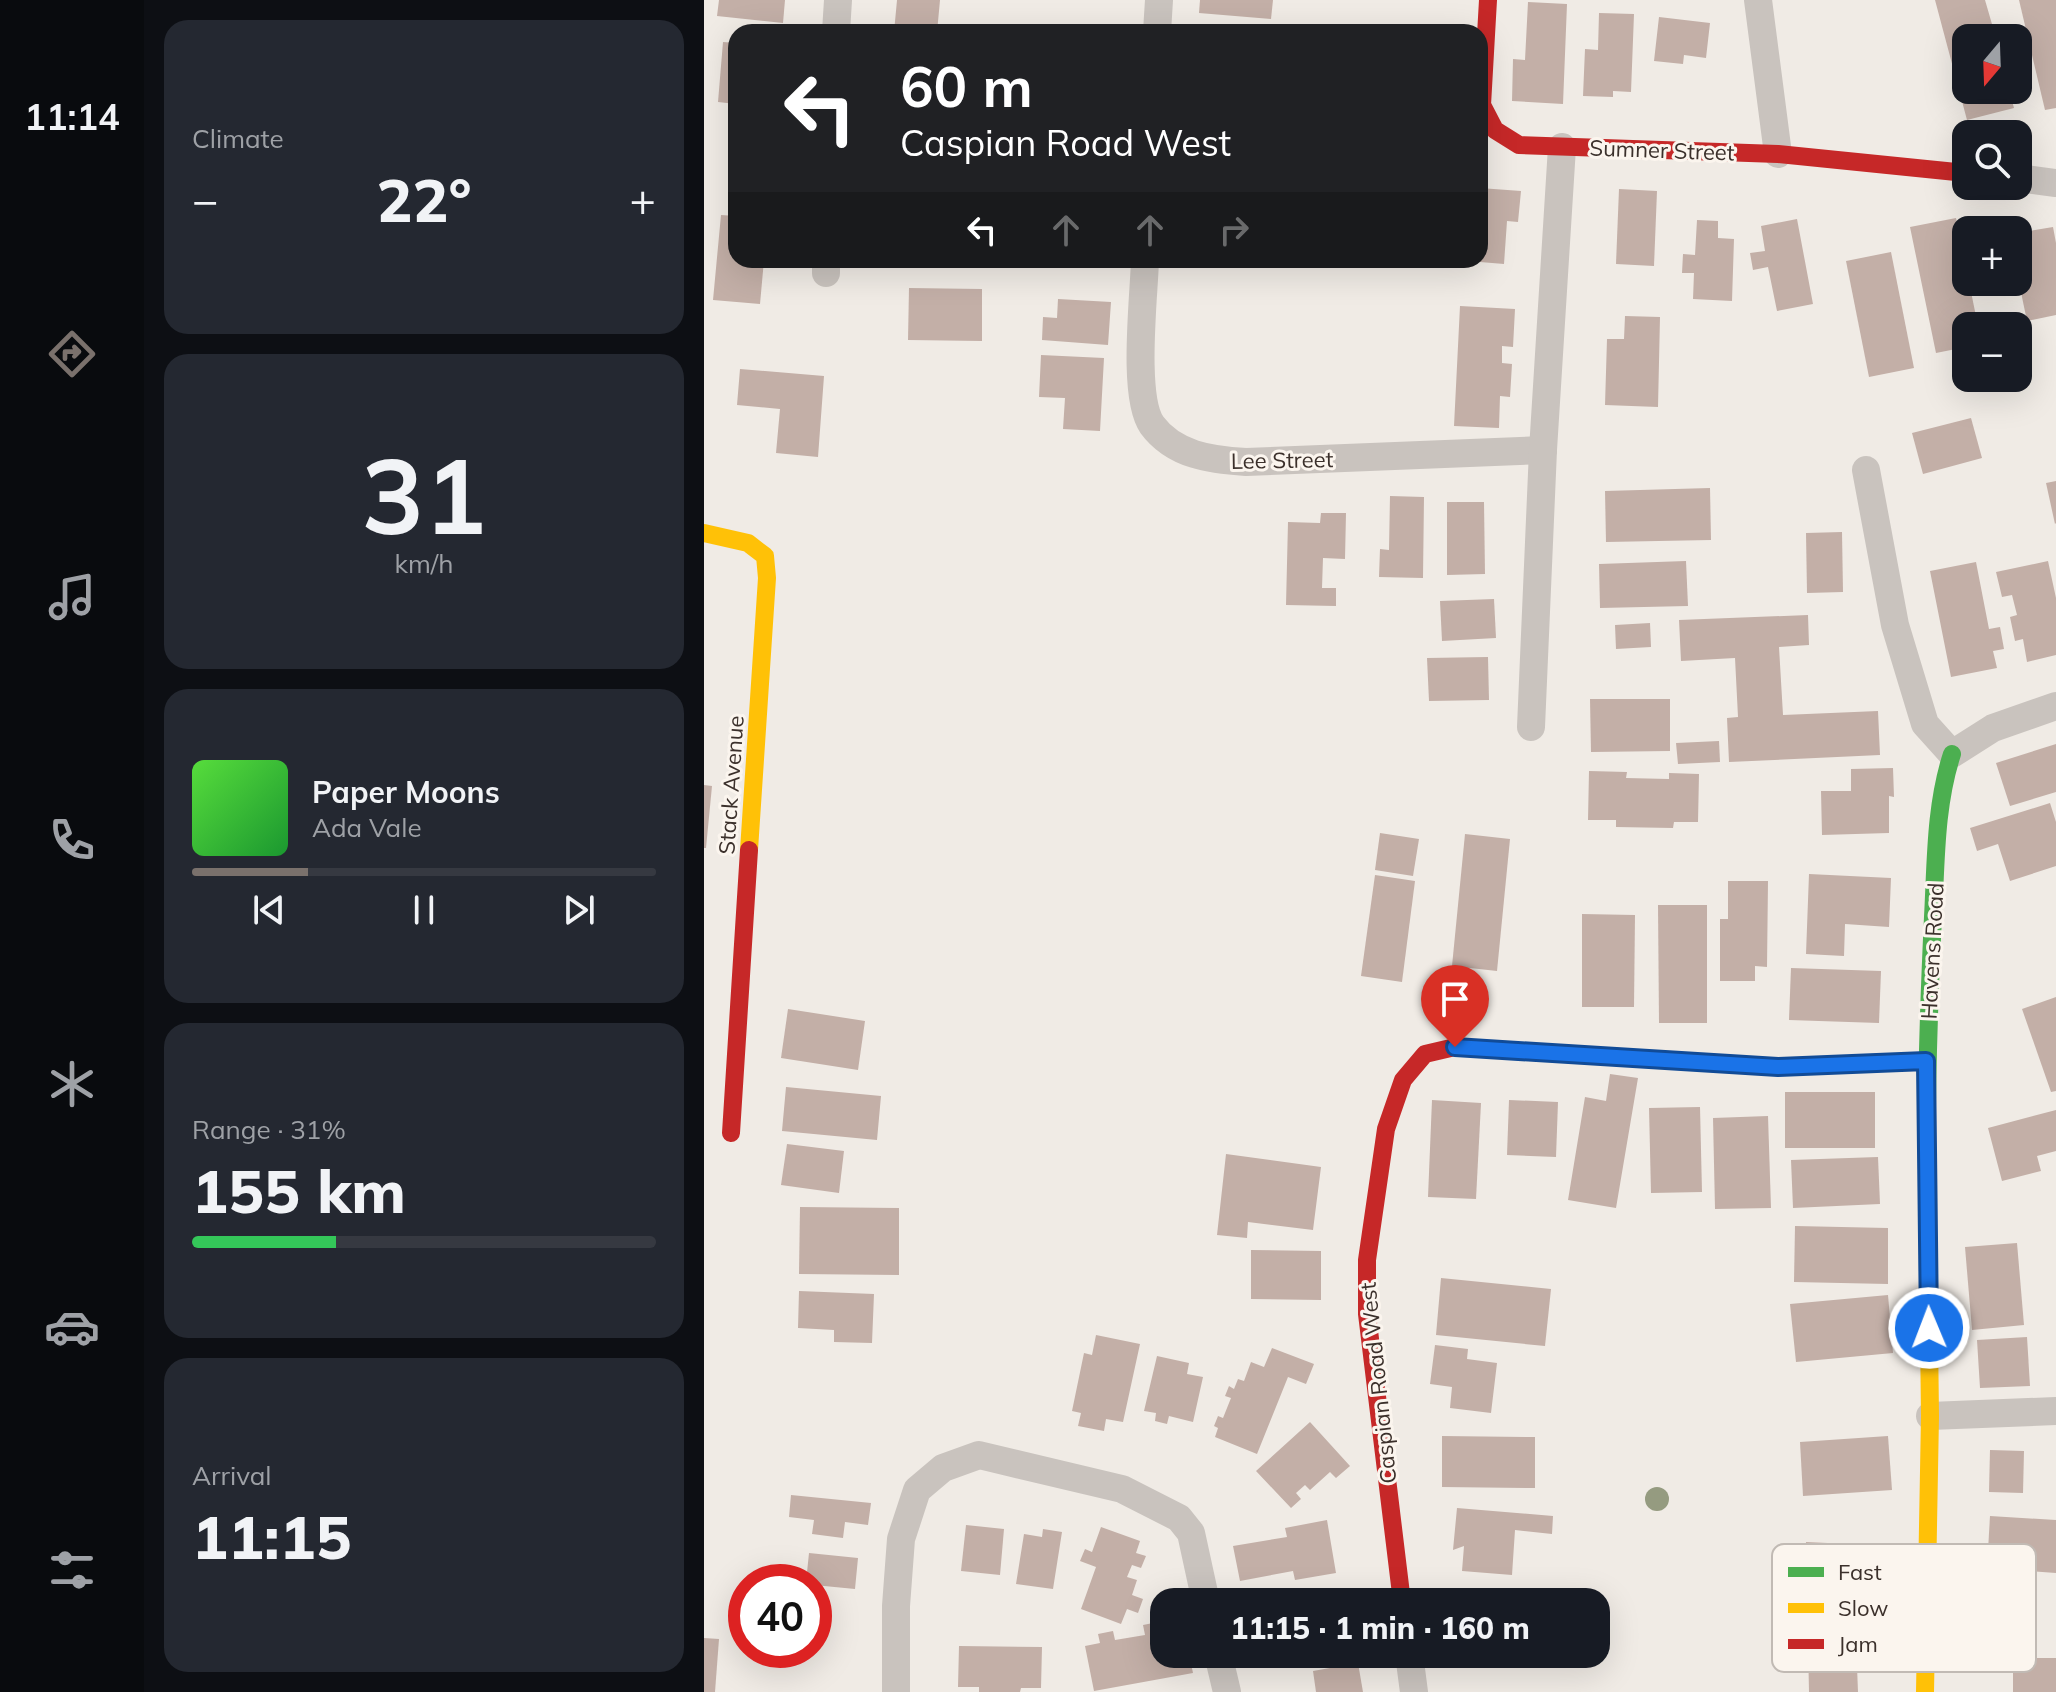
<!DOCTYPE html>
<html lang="en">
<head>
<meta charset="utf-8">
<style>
  :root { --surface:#171b24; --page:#242831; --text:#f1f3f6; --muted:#9ea1a6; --line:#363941; --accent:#7a716c }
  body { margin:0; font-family:Mulish,sans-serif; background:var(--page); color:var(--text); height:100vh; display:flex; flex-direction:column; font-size:30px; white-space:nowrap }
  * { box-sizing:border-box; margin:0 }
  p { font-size:26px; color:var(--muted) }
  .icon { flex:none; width:44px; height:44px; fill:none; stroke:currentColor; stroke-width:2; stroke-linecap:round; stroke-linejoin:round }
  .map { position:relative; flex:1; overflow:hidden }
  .side { display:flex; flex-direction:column; gap:20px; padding:20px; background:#0d0f14; width:560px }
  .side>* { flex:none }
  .banner { position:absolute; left:24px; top:24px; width:760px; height:244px; border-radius:24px; box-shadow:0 8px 32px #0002; background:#202124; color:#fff; overflow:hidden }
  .needle { width:52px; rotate:199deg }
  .tools { position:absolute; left:1248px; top:24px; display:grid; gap:16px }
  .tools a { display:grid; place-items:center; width:80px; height:80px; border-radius:16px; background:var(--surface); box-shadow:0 8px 32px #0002; font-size:40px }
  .speed { position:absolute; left:24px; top:1564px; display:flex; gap:16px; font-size:40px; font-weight:700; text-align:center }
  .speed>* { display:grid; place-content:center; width:104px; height:104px; border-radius:50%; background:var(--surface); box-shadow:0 8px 32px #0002; line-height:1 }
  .speed .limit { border:12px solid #d22; background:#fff; color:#111 }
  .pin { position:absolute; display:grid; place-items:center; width:68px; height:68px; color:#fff; margin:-82px -34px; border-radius:50% 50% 50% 0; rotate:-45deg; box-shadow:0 0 8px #0007 }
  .pin .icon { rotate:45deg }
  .me { position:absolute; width:88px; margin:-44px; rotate:359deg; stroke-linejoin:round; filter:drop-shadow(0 0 6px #0008) }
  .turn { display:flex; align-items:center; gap:28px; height:168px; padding:0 40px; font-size:36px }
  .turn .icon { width:104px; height:104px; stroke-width:2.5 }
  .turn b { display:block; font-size:56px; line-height:68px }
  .lanes { display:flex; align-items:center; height:76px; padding:0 40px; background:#0003; justify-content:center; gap:40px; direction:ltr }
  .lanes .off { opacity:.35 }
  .big { font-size:60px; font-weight:800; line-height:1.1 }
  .side .widget { flex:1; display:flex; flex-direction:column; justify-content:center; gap:12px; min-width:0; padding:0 28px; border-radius:24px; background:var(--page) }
  .side .dial { align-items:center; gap:0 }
  .dial b { font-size:104px; line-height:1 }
  .song { display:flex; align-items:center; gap:24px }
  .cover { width:96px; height:96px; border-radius:12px; background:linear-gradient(135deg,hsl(110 70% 55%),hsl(130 70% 35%)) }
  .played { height:8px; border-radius:4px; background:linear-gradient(90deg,var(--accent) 25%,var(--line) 25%) }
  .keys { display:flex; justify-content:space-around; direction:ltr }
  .heat { display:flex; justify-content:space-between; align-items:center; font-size:44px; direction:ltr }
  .charge { height:12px; border-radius:6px; background:linear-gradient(90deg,#34c759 31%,var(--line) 0) }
  .trip { position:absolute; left:446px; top:1588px; width:460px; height:80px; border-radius:24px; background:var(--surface); box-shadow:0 8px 32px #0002; font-weight:800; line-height:80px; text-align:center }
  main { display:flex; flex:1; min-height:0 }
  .tabs { display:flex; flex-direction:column; width:144px; justify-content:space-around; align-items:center; background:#090b0e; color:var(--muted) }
  .tabs .icon { width:56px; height:56px }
  .tabs .current { color:var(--accent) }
  .tabs b { font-size:36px; color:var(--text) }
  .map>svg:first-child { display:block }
  .building { fill:#c3afa7 }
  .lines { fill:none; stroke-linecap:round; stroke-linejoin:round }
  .street { stroke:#c9c3be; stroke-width:28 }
  .fast { stroke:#4caf50; stroke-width:18 }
  .slow { stroke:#ffc107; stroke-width:18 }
  .jam { stroke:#c62828; stroke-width:18 }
  .tree { fill:#959b80 }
  .route-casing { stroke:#114b97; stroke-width:20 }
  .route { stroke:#1a73e8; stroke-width:14 }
  .labels { text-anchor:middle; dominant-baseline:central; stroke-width:6; stroke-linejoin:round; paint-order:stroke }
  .street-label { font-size:22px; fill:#3b302b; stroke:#fbf5ee }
  .key { fill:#fbf5ee; stroke:#c1bab4; stroke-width:2 }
  .key-label { font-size:22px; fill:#3b302b }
</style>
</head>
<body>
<main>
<nav class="tabs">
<b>11:14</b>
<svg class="icon current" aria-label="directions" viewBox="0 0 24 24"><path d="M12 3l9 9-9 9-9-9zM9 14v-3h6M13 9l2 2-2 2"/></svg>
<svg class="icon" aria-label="music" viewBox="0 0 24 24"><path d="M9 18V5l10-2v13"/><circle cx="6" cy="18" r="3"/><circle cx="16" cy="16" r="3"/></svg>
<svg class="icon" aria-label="phone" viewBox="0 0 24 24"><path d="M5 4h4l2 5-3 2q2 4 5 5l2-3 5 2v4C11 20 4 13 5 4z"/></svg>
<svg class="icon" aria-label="climate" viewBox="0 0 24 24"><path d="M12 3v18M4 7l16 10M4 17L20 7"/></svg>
<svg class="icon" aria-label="car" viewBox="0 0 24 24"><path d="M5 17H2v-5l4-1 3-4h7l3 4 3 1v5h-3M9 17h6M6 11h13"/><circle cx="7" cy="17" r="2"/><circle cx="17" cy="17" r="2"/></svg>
<svg class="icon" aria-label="filters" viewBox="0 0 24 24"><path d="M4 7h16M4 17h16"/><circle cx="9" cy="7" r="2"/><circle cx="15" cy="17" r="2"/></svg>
</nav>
<section class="side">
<div class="widget"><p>Climate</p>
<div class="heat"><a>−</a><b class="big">22°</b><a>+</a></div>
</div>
<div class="widget dial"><b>31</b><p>km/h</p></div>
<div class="widget">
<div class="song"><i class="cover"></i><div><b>Paper Moons</b><p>Ada Vale</p></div></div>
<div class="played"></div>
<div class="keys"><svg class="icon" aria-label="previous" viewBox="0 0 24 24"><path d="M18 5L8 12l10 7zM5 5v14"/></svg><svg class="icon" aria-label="pause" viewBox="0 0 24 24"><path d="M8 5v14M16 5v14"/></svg><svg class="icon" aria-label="next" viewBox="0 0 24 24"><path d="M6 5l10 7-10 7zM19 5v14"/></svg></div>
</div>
<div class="widget"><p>Range · 31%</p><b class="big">155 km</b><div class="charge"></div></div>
<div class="widget"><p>Arrival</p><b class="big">11:15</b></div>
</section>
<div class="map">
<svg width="1352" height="1692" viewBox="0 0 1352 1692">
  <rect width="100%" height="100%" fill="#f0ebe5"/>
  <g class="building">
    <path d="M15 0H81L79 23 13 16Z"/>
    <path d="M193 0H236L233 32H190Z"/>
    <path d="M496 0H569L567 19 495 13Z"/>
    <path d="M1231 0H1281L1292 38H1262V90H1305L1310 108 1263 120Z"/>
    <path d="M1315 0H1352V108L1341 110Z"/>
    <path d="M824 2 863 4 859 104 808 101 809 59 821 60Z"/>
    <path d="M895 13 930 14 927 92 909 91V97L879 96 881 49 894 50Z"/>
    <path d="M955 17 1006 23 1002 58 980 55 979 64 950 61Z"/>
    <path d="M19 42 32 43V104L14 102Z"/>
    <path d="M776 188 817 191 814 222 803 221 800 264 776 262Z"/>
    <path d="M915 189 953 191 950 266 912 264Z"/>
    <path d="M17 215 32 216V260H60L56 304 9 300Z"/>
    <path d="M1252 218 1262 267V282H1265L1274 326H1262V347L1232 353 1206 227Z"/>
    <path d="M1093 219 1109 304 1073 311 1064 267 1049 270 1046 253 1061 251 1057 226Z"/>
    <path d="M993 220 1014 221V238L1030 239 1028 301 989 299 990 273H978L979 254 991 255Z"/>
    <path d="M1349 227 1352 243V315L1323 321 1314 278V233Z"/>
    <path d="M1187 252 1210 368 1165 377 1142 261Z"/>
    <path d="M205 288 278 289V341L204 340Z"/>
    <path d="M354 299 407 302 404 345 338 340 339 317 353 318Z"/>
    <path d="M756 306 811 309 809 347 798 346V363L808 364 806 397 796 396 795 428 750 426Z"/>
    <path d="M921 316 956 317 954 407 901 405 903 339H920Z"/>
    <path d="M337 355 400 358 396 431 359 429 361 398 335 397Z"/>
    <path d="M36 369 120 376 114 457 72 453 76 409 33 405Z"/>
    <path d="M1267 418 1278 458 1219 474 1208 433Z"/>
    <path d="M1352 481V523L1351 524 1342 483Z"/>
    <path d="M1006 488 1007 540 902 542 901 491Z"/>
    <path d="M686 496 720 497 719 578 675 577 676 549 685 550Z"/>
    <path d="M743 502H780L781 574 743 575Z"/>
    <path d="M617 513H642L641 559 619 558 618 588H632V606L582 605 584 522 616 523Z"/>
    <path d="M1138 532 1139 592 1103 593 1102 533Z"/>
    <path d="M982 561 984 606 896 608 895 564Z"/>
    <path d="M1344 561 1352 598V655L1323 662 1319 639 1311 641 1306 617 1313 615 1308 595 1298 597 1292 572Z"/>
    <path d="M1272 562 1285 629 1296 627 1300 649 1289 651 1293 668 1247 677 1226 571Z"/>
    <path d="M790 599 792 638 738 641 736 601Z"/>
    <path d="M1104 615 1105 645 1075 647 1079 715 1174 711 1176 755 1025 762 1023 718 1034 717 1031 658 977 661 975 620Z"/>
    <path d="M946 623 947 647 912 649 911 625Z"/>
    <path d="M784 657 785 700 725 701 723 658Z"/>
    <path d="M886 699H966V751L887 752Z"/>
    <path d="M1015 741 1016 762 974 764 972 743Z"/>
    <path d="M1352 744V792L1306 806 1292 763Z"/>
    <path d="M1189 768 1190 797 1185 796V833L1118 835 1117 791H1147V769Z"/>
    <path d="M885 771 923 772 922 778 965 779V773L995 774 994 822H970L969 828 912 827V820H884Z"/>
    <path d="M0 785 8 786 2 848H0Z"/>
    <path d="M1346 803 1352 822V866L1306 881 1294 844 1273 851 1266 828Z"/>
    <path d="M676 833 715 839 709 876 671 870Z"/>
    <path d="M761 834 806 839 793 971 748 966Z"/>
    <path d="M1105 874 1187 878 1185 927 1141 924 1140 956 1102 954Z"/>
    <path d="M671 875 711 881 698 982 657 976Z"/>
    <path d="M1024 881H1064L1063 967 1051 966V981H1016V919H1024Z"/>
    <path d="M954 905H1003V1023H955Z"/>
    <path d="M878 914 931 915 930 1007H878Z"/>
    <path d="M1087 968 1177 971 1175 1023 1085 1020Z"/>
    <path d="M1352 997V1091L1347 1092 1318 1009Z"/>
    <path d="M84 1009 161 1021 154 1070 77 1058Z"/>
    <path d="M906 1074 934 1078 912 1208 864 1200 881 1097 902 1101Z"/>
    <path d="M82 1087 177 1096 173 1140 78 1131Z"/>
    <rect x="1081" y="1092" width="90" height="56"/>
    <path d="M728 1100 777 1103 772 1199 724 1197Z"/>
    <path d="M805 1100 854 1102 852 1157 803 1155Z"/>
    <path d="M996 1107 998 1192 947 1193 945 1108Z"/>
    <path d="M1352 1110V1151L1333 1156 1337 1171 1298 1181 1284 1128Z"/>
    <path d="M1064 1116 1067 1208 1011 1209 1009 1118Z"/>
    <path d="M83 1144 140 1151 135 1193 77 1185Z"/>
    <path d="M522 1154 617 1167 609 1230 544 1222 543 1238 513 1235Z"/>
    <path d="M1174 1157 1176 1204 1089 1208 1087 1160Z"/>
    <path d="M96 1207 195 1208V1275L95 1274Z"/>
    <path d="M1091 1226 1184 1228V1284L1090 1282Z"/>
    <path d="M1313 1243 1320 1325 1268 1330 1261 1247Z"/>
    <path d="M547 1250 617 1251V1300L547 1299Z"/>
    <path d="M737 1278 847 1289 841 1346 732 1335Z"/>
    <path d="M95 1291 170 1294 168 1343 130 1342V1330L94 1328Z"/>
    <path d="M1184 1295 1189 1353 1092 1362 1086 1304Z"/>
    <path d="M392 1335 436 1344 419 1422 402 1419 400 1431 374 1426 377 1413 368 1411 380 1353 388 1355Z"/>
    <path d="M1323 1337 1326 1386 1276 1388 1273 1340Z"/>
    <path d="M731 1345 764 1349 763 1359 793 1363 787 1413 746 1408 748 1387 726 1384Z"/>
    <path d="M568 1348 610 1364 602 1384 584 1377 553 1454 511 1437 514 1428 510 1426 514 1416 519 1418 527 1398 521 1396 525 1386 530 1389 534 1379 540 1381 547 1362 560 1367Z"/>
    <path d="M453 1356 485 1363 483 1374 499 1377 489 1422 465 1416 463 1424 451 1421 452 1413 440 1411Z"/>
    <path d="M606 1422 646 1466 632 1478 626 1472 606 1490 601 1485 592 1493 597 1499 587 1508 552 1471Z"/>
    <path d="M738 1436 831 1437V1488L738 1487Z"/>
    <path d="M1184 1436 1188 1490 1099 1496 1096 1442Z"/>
    <path d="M1286 1450 1320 1451 1319 1493 1285 1492Z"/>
    <path d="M87 1495 167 1503 164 1525 141 1522 139 1538 108 1534 110 1520 85 1517Z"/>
    <path d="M753 1508 849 1516 848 1534 811 1530 808 1575 758 1571 760 1546 749 1550Z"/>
    <path d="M1286 1516 1352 1520V1573L1283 1568Z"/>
    <path d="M623 1520 632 1573 591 1580 589 1571 536 1581 529 1546 583 1537 581 1528Z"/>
    <path d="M262 1525 300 1529 296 1575 257 1571Z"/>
    <path d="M397 1527 436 1541 432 1553 442 1556 437 1568 428 1565 423 1577 433 1580 428 1595 439 1599 434 1613 423 1609 417 1624 377 1609 392 1567 376 1561 381 1549 388 1552Z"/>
    <path d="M339 1529 358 1532 349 1589 312 1584 320 1534 338 1537Z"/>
    <path d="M1102 1542 1189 1546 1187 1594 1136 1591 1135 1631 1098 1630Z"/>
    <path d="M105 1553 154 1558 151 1589 110 1585V1582H102Z"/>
    <path d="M761 1590 859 1591V1602H761Z"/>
    <path d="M454 1622 456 1632 460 1631V1654H485L489 1673 390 1691 381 1646 396 1643 394 1634 409 1631 411 1640 441 1635 439 1625Z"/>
    <path d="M0 1638 15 1639 11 1692H0Z"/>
    <path d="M1152 1641 1154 1692H1105L1104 1643Z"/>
    <path d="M255 1646 338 1647 337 1688H317L316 1692H275V1687H254Z"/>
    <rect x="1309" y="1658" width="43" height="34"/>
    <path d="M654 1663 659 1692H612L609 1671Z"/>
  </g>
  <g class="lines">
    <g class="street">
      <path d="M1054 0 1074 154"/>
      <path d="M132 32 134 0"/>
      <path d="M453 32 455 0"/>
      <path d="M1314 178 1352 183"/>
      <path d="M441 260C440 296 428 397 448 425 470 455 507 460 542 462L839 450"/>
      <path d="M122 273V260"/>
      <path d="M1162 470 1191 625 1221 724 1248 754 1289 728 1352 706"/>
      <path d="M827 727 839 450 858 147"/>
      <path d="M1226 1416 1352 1411"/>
      <path d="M514 1654 523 1692"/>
      <path d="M705 1654 710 1692"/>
      <path d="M192 1692V1606L197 1539 213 1490 239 1468 275 1455 418 1489 475 1518 487 1533 502 1602"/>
    </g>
    <path class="fast" d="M1223 1167C1222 1083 1225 1000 1229 917 1232 862 1231 806 1248 754"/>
    <g class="slow">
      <path d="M0 533 44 543 61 556 63 578 45 850"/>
      <path d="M846 1053 1074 1067 1222 1061"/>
      <path d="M1221 1692 1226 1416 1223 1167"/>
    </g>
    <g class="jam">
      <path d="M784 0 778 105 791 130 815 145 1074 154 1262 173"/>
      <path d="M27 1133 45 850"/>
      <path d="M698 1602 663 1314V1260L682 1129 699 1080 721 1054 751 1047 846 1053"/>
    </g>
  </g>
  <circle class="tree" cx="953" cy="1499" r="12"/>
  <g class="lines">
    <defs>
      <path id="route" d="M751 1047 1074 1067 1222 1061 1225 1328"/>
    </defs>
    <use href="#route" class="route-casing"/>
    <use href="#route" class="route"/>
  </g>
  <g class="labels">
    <g class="street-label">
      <text transform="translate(958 150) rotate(2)">Sumner Street</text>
      <text transform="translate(578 460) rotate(-1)">Lee Street</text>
      <text transform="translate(27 785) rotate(-86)">Stack Avenue</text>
      <text transform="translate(1228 951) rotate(-87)">Havens Road</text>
      <text transform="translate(674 1383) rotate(-96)">Caspian Road West</text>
    </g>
  </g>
  <rect x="1068" y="1544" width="264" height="128" rx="12" class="key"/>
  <rect x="1084" y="1567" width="36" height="10" fill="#4caf50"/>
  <rect x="1084" y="1603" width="36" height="10" fill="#ffc107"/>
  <rect x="1084" y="1639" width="36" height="10" fill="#c62828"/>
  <g class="key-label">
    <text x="1134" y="1580">Fast</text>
    <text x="1134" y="1616">Slow</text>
    <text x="1134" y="1652">Jam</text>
  </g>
</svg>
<div class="tools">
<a><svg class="needle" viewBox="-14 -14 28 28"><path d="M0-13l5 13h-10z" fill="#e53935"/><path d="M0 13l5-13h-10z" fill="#9ea1a6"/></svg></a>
<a><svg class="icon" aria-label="search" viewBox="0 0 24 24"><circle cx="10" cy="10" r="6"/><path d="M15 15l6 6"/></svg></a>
<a>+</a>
<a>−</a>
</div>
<div class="speed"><div class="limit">40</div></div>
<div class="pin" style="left:751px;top:1047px;background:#d93025"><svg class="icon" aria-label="arrive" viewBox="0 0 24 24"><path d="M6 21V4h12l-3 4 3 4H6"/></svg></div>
<svg class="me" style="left:1225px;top:1328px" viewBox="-20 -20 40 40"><circle r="17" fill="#1a73e8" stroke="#fff" stroke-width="3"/><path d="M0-11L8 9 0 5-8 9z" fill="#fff"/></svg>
<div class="trip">11:15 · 1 min · 160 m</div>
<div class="banner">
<div class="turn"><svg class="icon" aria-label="left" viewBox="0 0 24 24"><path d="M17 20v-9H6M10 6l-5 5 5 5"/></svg><div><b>60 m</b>Caspian Road West</div></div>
<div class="lanes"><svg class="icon" aria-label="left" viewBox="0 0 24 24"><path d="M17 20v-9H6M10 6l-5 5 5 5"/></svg><svg class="icon off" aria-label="ahead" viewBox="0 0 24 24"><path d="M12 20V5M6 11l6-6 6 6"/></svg><svg class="icon off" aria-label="ahead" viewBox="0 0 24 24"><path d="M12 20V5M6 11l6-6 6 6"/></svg><svg class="icon off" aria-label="right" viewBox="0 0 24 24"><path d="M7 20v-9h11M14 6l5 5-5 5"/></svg></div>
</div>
</div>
</main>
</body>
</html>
